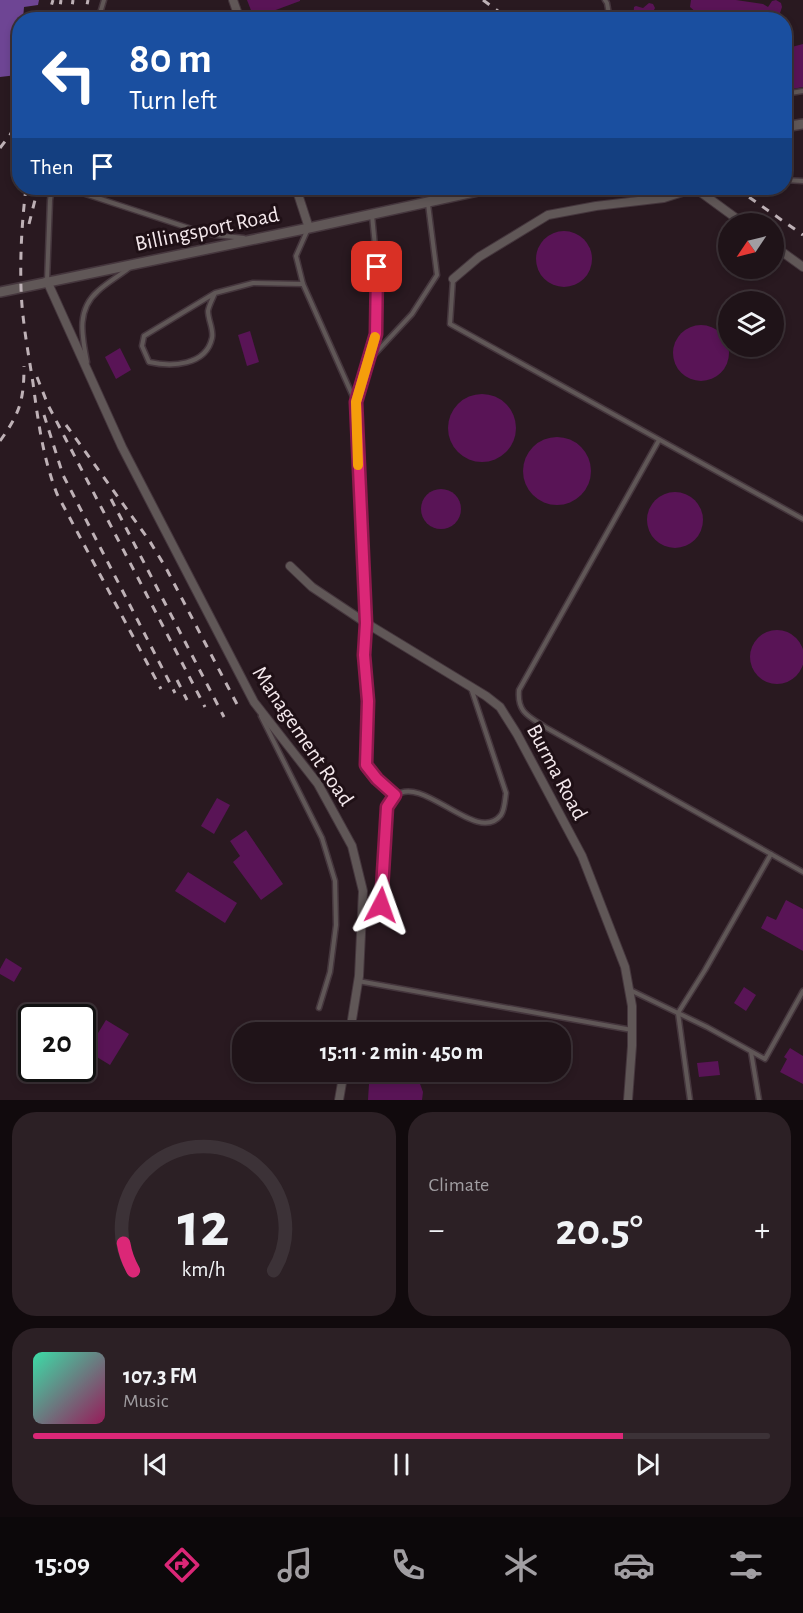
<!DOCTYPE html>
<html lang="en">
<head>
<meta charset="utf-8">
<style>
  :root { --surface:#1f1318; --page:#2c2025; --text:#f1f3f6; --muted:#a19ea2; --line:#3c3237; --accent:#db2777 }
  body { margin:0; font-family:"Alegreya Sans",sans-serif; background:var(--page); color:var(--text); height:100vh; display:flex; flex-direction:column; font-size:22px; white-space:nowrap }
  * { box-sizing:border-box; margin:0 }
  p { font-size:20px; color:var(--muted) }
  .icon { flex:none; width:33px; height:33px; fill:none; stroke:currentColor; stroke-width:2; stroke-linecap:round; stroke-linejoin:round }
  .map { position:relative; height:1100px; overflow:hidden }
  .drawer { display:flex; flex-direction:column; gap:12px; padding:12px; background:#110a0d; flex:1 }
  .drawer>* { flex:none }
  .hud { position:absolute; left:12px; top:12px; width:780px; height:183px; border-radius:24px; box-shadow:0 3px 9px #0003,0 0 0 2px var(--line); background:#1a4fa0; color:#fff; overflow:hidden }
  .needle { width:39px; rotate:235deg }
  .controls { position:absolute; left:718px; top:213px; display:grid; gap:12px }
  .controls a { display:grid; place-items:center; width:66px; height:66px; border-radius:50%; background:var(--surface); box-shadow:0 3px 9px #0003,0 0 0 2px var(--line); font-size:30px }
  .speed { position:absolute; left:18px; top:1004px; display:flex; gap:12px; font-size:30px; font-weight:700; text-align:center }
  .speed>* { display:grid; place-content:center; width:78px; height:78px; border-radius:50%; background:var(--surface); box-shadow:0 3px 9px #0003,0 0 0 2px var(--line); line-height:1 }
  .speed .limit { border:3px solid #111; border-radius:9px; background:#fff; color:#111 }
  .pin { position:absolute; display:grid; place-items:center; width:51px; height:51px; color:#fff; margin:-26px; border-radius:12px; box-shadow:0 3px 9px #0006 }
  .me { position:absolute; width:66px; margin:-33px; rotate:4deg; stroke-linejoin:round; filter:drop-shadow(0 0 4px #0008) }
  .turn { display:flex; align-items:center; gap:21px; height:126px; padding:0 18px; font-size:27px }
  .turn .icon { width:78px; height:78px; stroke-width:2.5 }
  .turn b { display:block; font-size:42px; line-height:51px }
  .then { display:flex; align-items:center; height:57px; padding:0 18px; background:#0003; gap:12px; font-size:22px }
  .big { font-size:45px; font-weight:700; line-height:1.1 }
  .drawer .card { flex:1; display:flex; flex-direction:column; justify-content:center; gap:9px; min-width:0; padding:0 21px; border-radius:24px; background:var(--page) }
  .drawer .dial { align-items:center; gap:0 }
  .dial svg { height:156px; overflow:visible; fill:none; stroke:var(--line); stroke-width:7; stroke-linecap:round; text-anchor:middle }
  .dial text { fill:var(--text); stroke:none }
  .song { display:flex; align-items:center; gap:18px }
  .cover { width:72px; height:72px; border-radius:9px; background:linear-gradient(135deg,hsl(160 70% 55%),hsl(330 70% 35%)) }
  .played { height:6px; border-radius:3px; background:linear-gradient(90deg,var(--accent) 80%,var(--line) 80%) }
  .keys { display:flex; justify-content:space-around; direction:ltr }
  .heat { display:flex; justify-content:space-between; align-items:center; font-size:33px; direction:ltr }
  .drawer .tiles { flex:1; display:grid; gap:12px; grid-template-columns:1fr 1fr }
  .card:last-child { grid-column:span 2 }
  .trip { position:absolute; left:232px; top:1022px; width:339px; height:60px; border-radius:24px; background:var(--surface); box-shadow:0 3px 9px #0003,0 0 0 2px var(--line); font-weight:700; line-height:60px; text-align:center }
  .tab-bar { display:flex; height:96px; justify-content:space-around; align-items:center; background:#0c080a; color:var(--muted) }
  .tab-bar .icon { width:42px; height:42px }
  .tab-bar .selected { color:var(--accent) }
  .tab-bar b { font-size:27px; color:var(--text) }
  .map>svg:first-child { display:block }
  .water { fill:#6e4594 }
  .building { fill:#591456 }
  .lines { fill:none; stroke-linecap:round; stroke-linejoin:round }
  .service-casing { stroke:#45363d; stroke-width:7 }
  .minor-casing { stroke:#45363d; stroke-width:10 }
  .tertiary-casing { stroke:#45363d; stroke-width:12 }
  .service { stroke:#605757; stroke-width:4 }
  .minor { stroke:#605757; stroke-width:8 }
  .tertiary { stroke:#605757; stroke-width:9 }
  .rail { stroke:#beb1b6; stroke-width:3; stroke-dasharray:8 8; stroke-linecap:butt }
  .route-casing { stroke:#8e194d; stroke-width:15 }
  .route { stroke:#db2777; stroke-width:10 }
  .slow { stroke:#f59e0b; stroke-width:10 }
  .labels { text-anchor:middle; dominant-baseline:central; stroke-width:6; stroke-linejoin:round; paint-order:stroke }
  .street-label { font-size:22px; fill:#f4e8ec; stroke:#1f1016 }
</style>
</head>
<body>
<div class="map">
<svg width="803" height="1100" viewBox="0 0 803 1100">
  <rect width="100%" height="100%" fill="#291920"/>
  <path class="water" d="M0 0H39L38 5 24 7 23 19 20 20V53L17 75 0 77Z"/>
  <g class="building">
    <path d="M247 0H300V1L254 18Z"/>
    <path d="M691 0H736L763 4 768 7 772 1 776 0 781 3 782 7 780 13 786 20H767V18L752 13 747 18 737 16 735 20H695L697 13 690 7Z"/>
    <path d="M649 3 653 4 655 8 649 20H633L634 7 636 6 643 8Z"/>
    <path d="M803 44V87L792 89 784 59V49Z"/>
    <circle cx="564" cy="259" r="28"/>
    <circle cx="701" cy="353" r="28"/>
    <path d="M250 331 259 362 247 366 238 335Z"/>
    <path d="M120 348 131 370 116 379 105 357Z"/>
    <circle cx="482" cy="428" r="34"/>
    <circle cx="557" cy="471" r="34"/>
    <circle cx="441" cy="509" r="20"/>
    <circle cx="675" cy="520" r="28"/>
    <circle cx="777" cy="657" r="27"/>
    <path d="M217 798 230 805 214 834 201 826Z"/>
    <path d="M246 830 283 884 261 900 233 862 240 856 230 841Z"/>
    <path d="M188 872 237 903 225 923 175 891Z"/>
    <path d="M786 900 803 909V951L761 928 767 916 776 920Z"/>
    <path d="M6 958 22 968 14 982 0 974V969Z"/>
    <path d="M744 987 756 995 746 1011 734 1003Z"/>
    <path d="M106 1020 129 1034 110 1065 87 1051Z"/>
    <path d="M790 1048 803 1056V1084L780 1072 787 1059 784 1057Z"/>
    <path d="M718 1061 720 1075 699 1077 697 1063Z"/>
    <path d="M381 1071H409L413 1073 419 1081 423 1092 422 1100H368L369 1084 374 1076Z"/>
  </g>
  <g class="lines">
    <defs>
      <g id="service">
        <path d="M605 0 607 3 610 20"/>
        <path d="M98 20 104 0"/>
        <path d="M303 20 310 17"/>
        <path d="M784 94 803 91"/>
        <path d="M784 180 803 181"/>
        <path d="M67 188 195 230 215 235 244 238"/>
        <path d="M161 188 171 191 178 188"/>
        <path d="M372 215 377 267 376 334 356 402 366 623 364 655 368 701 366 765 377 779 395 795"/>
        <path d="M307 231 296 256 303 284 355 401"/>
        <path d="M453 279 450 324 803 519"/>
        <path d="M47 281 50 200 52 188"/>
        <path d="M215 293C213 298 209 305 208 311 208 320 214 330 212 338 206 366 171 367 149 362L142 346 144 336 215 293 253 283 303 284"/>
        <path d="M371 358 412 314 437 275 428 204"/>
        <path d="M87 362C82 336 76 310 98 291 108 282 119 276 129 268"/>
        <path d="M659 440 519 690C517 712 528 716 545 727L803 872"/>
        <path d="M261 716 322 838 335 881 336 925 330 972 319 1008"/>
        <path d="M382 905 387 807C389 804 392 798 395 796 423 773 477 846 501 815 505 809 505 799 506 793L471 688"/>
        <path d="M358 981 632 1030"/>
        <path d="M630 990 707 1027 765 1059 803 991"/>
        <path d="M751 1052 759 1100"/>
        <path d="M690 1100 678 1013 705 970 771 854"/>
      </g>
      <g id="minor">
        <path d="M233 0 240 20"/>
        <path d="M296 188 309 228"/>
        <path d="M774 246 803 267"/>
        <path d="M453 279 479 257 548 215 596 206 664 198 689 190 699 191 744 224"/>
        <path d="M47 281 122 447 254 702 318 784 352 846 363 891 359 976 350 1032"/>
        <path d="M290 566 312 587 366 623 486 696 500 707 517 734 582 856 625 967 632 1006V1046L628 1100"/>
        <path d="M339 1100 344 1071"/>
      </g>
      <g id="tertiary">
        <path d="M784 127 803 124"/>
        <path d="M0 292 309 228 492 188"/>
      </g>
    </defs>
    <use href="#service" class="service-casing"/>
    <use href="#minor" class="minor-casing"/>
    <use href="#tertiary" class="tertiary-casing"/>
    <use href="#service" class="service"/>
    <use href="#minor" class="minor"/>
    <use href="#tertiary" class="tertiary"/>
    <g class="rail">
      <path d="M483 0 510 20"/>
      <path d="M47 20 53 0"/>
      <path d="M58 20 61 0"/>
      <path d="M70 20 73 0"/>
      <path d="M84 20 88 0"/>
      <path d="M0 148 10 135 20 117"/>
      <path d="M26 188C22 220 20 255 21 288 22 320 28 351 33 383 38 421 43 458 57 494L161 689"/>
      <path d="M736 188 803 235"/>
      <path d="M29 224 38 188"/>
      <path d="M37 377 48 405 205 707"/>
      <path d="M44 415 63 475 175 693"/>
      <path d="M66 425 149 540 166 568 240 710"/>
      <path d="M0 441C20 413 24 400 24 366"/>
      <path d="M111 499 224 717"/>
      <path d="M177 680 187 700"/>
    </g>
  </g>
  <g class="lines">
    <defs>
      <path id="route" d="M377 267 376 334 356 402 366 623 364 655 368 701 366 765 377 779 395 795 387 807 381 905"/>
    </defs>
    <use href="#route" class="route-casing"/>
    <use href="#route" class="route"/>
    <path class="slow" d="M358 465 356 402 375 337"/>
  </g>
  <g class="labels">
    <g class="street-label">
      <text transform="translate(207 229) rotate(-12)">Billingsport Road</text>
      <text transform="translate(303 736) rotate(56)">Management Road</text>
      <text transform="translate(557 772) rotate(62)">Burma Road</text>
    </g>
  </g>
</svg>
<div class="controls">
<a><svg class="needle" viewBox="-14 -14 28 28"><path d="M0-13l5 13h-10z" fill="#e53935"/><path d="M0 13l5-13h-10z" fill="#a19ea2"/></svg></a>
<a><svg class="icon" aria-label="layers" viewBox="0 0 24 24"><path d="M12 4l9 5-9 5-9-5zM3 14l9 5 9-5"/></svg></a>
</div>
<div class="speed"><div class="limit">20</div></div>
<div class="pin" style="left:377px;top:267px;background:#d93025"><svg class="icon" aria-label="arrive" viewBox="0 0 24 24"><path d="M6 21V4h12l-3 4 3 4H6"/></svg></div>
<svg class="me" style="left:381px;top:905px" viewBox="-20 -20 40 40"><path d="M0-17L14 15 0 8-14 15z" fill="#db2777" stroke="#fff" stroke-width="4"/></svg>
<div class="trip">15:11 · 2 min · 450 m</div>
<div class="hud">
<div class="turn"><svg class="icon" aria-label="left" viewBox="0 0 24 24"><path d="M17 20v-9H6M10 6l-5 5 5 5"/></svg><div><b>80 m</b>Turn left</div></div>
<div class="then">Then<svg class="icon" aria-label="arrive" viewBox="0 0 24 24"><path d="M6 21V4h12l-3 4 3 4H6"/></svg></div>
</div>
</div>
<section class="drawer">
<div class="tiles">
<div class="card dial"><svg viewBox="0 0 100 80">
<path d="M14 69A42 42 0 1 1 86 69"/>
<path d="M14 69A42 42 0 0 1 9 55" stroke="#db2777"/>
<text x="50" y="56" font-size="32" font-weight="700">12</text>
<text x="50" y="72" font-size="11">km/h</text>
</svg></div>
<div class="card"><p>Climate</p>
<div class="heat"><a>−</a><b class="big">20.5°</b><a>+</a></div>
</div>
<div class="card">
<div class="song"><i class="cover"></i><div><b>107.3 FM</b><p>Music</p></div></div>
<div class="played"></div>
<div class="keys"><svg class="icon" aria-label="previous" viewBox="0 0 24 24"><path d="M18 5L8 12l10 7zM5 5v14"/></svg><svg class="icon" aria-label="pause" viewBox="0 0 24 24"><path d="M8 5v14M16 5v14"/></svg><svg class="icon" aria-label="next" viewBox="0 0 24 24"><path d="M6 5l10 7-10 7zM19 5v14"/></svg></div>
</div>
</div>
</section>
<nav class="tab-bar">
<b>15:09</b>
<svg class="icon selected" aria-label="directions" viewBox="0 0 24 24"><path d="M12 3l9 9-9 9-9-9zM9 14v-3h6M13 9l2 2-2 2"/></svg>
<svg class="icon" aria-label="music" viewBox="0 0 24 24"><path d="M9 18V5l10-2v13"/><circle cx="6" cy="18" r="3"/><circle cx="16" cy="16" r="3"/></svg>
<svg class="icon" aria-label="phone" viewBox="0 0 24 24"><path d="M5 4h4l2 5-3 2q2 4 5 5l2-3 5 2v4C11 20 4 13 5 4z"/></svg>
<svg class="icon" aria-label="climate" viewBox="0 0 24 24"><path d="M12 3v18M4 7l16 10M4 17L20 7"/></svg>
<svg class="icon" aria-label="car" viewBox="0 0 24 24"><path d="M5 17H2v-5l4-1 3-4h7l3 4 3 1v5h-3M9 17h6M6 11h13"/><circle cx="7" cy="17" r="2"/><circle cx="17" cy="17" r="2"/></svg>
<svg class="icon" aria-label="filters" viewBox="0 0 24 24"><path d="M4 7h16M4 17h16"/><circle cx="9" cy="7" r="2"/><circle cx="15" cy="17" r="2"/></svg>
</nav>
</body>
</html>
